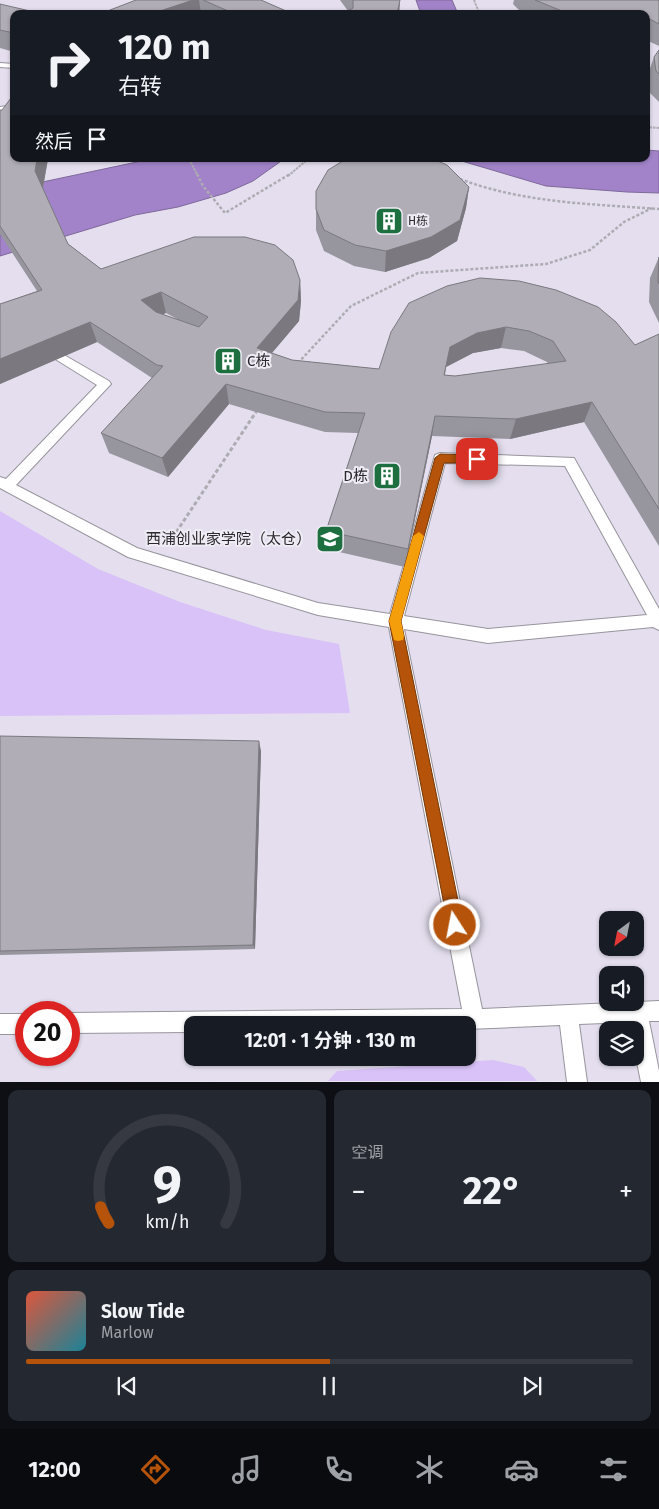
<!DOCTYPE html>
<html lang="zh">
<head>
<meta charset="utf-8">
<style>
  :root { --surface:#171b24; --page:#242831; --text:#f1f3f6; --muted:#9ea1a6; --line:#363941; --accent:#b45309 }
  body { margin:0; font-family:"Fira Sans","Noto Sans SC",sans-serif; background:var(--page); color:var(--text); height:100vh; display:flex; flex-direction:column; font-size:19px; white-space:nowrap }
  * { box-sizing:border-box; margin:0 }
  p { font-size:16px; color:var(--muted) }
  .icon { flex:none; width:28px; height:28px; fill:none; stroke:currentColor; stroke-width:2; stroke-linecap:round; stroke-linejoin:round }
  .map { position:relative; height:1082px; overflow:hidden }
  .details { display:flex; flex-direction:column; gap:8px; padding:8px; background:#0d0f14; flex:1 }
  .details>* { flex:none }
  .banner { position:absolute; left:10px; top:10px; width:640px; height:152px; border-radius:10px; box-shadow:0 1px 4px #0004; background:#171b24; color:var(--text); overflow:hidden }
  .needle { width:32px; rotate:212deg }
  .fabs { position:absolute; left:599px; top:911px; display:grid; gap:10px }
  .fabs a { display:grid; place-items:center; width:45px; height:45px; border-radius:10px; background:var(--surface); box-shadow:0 1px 4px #0004; font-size:25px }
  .speed { position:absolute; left:15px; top:1001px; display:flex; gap:10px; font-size:25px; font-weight:700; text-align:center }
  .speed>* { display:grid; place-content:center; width:65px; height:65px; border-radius:50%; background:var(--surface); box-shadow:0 1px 4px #0004; line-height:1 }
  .speed .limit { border:8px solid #d22; background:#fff; color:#111 }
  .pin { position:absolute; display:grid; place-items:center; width:42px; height:42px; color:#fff; margin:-21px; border-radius:10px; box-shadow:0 2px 8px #0006 }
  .me { position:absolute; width:55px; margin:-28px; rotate:349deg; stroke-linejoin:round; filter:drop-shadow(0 0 4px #0008) }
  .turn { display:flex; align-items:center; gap:18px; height:105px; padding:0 25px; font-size:22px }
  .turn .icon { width:65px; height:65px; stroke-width:2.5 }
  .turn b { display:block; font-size:35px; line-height:42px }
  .then { display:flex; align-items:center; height:48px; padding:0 25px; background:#0003; gap:10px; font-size:19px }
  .big { font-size:38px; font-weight:700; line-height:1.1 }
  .details .tile { flex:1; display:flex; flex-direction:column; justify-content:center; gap:8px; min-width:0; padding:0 18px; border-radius:10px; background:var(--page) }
  .details .dial { align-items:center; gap:0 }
  .dial svg { height:130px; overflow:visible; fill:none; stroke:var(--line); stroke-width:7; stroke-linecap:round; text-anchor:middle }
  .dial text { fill:var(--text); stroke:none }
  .song { display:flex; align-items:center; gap:15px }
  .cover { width:60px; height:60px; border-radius:8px; background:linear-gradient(135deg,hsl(10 70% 55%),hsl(190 70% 35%)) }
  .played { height:5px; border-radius:2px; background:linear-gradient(90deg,var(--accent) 50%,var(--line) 50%) }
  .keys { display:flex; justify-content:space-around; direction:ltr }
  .heat { display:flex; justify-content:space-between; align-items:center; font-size:28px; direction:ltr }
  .details .tiles { flex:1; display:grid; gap:8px; grid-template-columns:1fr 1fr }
  .tile:last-child { grid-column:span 2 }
  .trip { position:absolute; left:184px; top:1016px; width:292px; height:50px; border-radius:10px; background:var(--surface); box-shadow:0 1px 4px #0004; font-weight:700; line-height:50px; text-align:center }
  .dock { display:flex; height:80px; justify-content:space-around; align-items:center; background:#090b0e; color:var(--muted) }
  .dock .icon { width:35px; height:35px }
  .dock .on { color:var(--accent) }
  .dock b { font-size:22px; color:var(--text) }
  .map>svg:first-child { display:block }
  .built { fill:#e4deee; fill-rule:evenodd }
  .green { fill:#d8c2f7 }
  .water { fill:#a283c9; stroke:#7e689a }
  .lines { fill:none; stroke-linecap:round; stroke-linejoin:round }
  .lane-casing { stroke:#97949c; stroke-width:2 }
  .path-far2 { stroke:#aeacb3; stroke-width:2; stroke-dasharray:2.5 1; stroke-linecap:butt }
  .path-far1 { stroke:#aeacb3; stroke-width:2.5; stroke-dasharray:3 2; stroke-linecap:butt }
  .path { stroke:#aeacb3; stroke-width:3; stroke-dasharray:4 2.5; stroke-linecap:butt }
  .lane { fill:#fff; fill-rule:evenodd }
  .wall { fill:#97959d; fill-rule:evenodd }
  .shaded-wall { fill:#7b797f }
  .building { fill:#b0adb6; stroke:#7b797f; fill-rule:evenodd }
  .route { fill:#b45309; stroke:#753606 }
  .slow { fill:#f59e0b }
  .labels { text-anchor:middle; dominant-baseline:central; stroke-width:4; stroke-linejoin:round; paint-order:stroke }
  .far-poi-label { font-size:12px; fill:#2b292d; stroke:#efecf5; text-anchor:start }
  .poi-label { font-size:15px; fill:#2b292d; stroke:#efecf5; text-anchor:end }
</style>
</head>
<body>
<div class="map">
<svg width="659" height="1082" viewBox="0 0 659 1082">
  <rect width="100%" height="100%" fill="#efecf5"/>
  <path class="built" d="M0 0H659V1081L0 1082ZM14 14H646V159H14ZM608 920H635V948H608ZM608 975H635V1002H608ZM26 1012H69V1055H26ZM192 1025H468V1058H192ZM608 1030H635V1058H608Z"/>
  <g class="green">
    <path d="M0 511 98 569 180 602 266 630 339 644 350 713 0 716Z"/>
    <path d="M493 1060 524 1067 537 1081H328L337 1071Z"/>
  </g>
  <g class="water">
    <path d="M416 0H452L458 14H421Z"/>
    <path d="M646 150 659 151V193L627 192 546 186 455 159H646Z"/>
    <path d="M151 159H284L253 181 226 193 178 207 135 215 0 256V191Z"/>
  </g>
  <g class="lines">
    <defs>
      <g id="lane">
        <path d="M0 63 14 64V68L0 67Z"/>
        <path d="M14 105V111L0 113V107Z"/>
        <path d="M52 348 109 381 111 384 16 485 137 548 318 603 390 614 435 455 440 453 574 458 659 609V630L653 627 488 643 404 629 482 1009 659 1001V1021H649L659 1071V1082H641L635 1052V1030H631L629 1022 579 1024 587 1082H567L560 1025 468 1029V1025H192V1032L69 1033V1013L462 1009 389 627 318 615 128 557 0 488V477L6 479 97 385 52 357 44 360 40 359 38 356 40 353ZM445 463 565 466 647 615 488 629 404 616Z"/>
        <rect x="0" y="1014" width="26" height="20"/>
      </g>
    </defs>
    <use href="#lane" class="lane-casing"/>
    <g class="path-far2">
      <path d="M474 0 478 10 483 14"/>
      <path d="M646 127 659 128"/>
      <path d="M189 159 198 176"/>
      <path d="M288 176 308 159"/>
    </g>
    <g class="path-far1">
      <path d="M197 174 203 186 225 213 290 174"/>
      <path d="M460 179C523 203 592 204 659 209"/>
      <path d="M298 363 351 306 418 273 546 264 590 250 624 222 652 208"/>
    </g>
    <path class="path" d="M169 543 258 409"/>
    <use href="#lane" class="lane"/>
  </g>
  <g class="wall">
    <path d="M136 0H261L293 14H104Z"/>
    <path d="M340 0H400L399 14 348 11Z"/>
    <path d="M514 0H659V46L646 40V14H523L513 4Z"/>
    <path d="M0 4 14 14V52L0 48Z"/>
    <path d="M659 50V102L649 92 647 77 654 57Z"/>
    <path d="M0 110H2L48 159 43 188 68 244 101 269 300 280 301 301 299 321 272 353 292 360 379 369 409 303 635 345 659 334V546L584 422 510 439 432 436 405 567 326 549V531L358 433 325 432 229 404 168 477 109 453 101 433 152 378 97 342 0 384V304L37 291 0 234ZM166 313 179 320 162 314ZM501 348 524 351 547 362 548 364 455 376 445 375 446 367 473 353Z"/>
    <path d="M469 187 466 208 457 241 429 258 385 272 354 266 324 251 316 230V209Z"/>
    <path d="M659 257V323L649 302 650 278Z"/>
    <path d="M0 736 261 751 255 949 0 955Z"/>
  </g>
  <g class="shaded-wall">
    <path d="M193 0H199L201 14H156L163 10Z"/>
    <path d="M400 0 399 14H397Z"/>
    <path d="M37 159H48L42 192 35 171Z"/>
    <path d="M469 187 466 208 457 241 429 258 385 272 386 251Z"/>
    <path d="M300 280 301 301 299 321 259 368 257 348Z"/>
    <path d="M161 292 166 313 146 321 141 300Z"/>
    <path d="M90 322 97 342 0 384V359Z"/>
    <path d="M506 327 501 348 473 353 446 367 440 395 450 347 477 333Z"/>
    <path d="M226 384 229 404 168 477 162 458Z"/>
    <path d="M592 402 584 422 510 439 516 419Z"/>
    <path d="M435 416 432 436 405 567 408 549Z"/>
    <path d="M259 741 261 751 255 949 253 945Z"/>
  </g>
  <g class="building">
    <path d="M136 0H193L163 10 156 14H104L110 10Z"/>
    <path d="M203 0H261L293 14H235Z"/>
    <path d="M353 0H400L397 14H343L353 8Z"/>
    <path d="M535 0H659V24L646 17V14H579L562 11Z"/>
    <path d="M0 4 43 14H14V33L0 30Z"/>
    <path d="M659 50V74L656 71 654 57Z"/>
    <path d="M14 94V159H37L35 171 68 244 101 269 194 237H245L275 245 293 260 300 280 298 300 257 348 292 360 379 369 391 332 409 303 447 286 480 278 519 281 556 290 598 307 616 322 635 345 659 334V509L592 402 516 419 435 416 408 549 326 531 365 413 325 412 226 384 162 458 101 433 163 366 157 365 90 322 0 359V304L42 290 0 226V110H2ZM161 292 208 317 199 327 156 312 141 300ZM506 327 529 331 553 341 566 361 455 376 444 375 450 347 477 333Z"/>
    <path d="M346 159H433L447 165 469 187 460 220 431 237 386 251 355 245 324 230 316 209V191L328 170Z"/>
    <path d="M659 257V284L658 281Z"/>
    <path d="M0 736 259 741 253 945 0 951Z"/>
  </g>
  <path class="route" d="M440 454 477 455 482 459 477 463H444L401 621 463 925 461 930 455 932 450 930 448 925 389 621 435 458Z"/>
  <path class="slow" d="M419 532 424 536 401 621 404 636 403 640 398 641 394 640 389 621 413 536Z"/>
  <defs>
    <symbol id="building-square" viewBox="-11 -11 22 22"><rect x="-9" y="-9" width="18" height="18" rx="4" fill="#1e6f40" stroke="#efecf5"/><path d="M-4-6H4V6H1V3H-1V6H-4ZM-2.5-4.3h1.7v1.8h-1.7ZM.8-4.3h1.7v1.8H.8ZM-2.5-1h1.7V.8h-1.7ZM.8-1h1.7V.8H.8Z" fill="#fff"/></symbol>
    <symbol id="university-square" viewBox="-11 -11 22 22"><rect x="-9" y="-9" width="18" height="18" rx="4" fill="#1e6f40" stroke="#efecf5"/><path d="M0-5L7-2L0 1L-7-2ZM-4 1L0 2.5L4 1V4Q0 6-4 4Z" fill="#fff"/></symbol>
  </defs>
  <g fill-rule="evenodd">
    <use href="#building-square" x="373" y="205" width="32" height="32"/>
    <use href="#building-square" x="212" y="345" width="32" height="32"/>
    <use href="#building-square" x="371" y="460" width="32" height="32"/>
    <use href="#university-square" x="314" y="523" width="32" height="32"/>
  </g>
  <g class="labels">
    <g class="far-poi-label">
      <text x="408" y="221">H栋</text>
    </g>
    <g class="poi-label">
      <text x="247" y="361" text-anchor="start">C栋</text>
      <text x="368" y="476">D栋</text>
      <text x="311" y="539">西浦创业家学院（太仓）</text>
    </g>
  </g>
</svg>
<div class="fabs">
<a><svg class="needle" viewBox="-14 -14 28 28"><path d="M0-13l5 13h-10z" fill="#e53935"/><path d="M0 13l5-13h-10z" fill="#9ea1a6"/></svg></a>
<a><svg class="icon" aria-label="sound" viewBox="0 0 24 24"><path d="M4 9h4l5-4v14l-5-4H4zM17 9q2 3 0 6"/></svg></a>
<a><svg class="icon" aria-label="layers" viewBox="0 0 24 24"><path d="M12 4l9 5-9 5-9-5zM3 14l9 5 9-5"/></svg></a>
</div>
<div class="speed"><div class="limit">20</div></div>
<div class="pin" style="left:477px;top:459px;background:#d93025"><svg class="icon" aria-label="arrive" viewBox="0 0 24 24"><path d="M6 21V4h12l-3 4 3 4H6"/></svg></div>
<svg class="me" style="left:455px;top:925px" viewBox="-20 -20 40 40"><circle r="17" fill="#b45309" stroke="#fff" stroke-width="3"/><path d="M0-11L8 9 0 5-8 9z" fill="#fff"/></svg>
<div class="trip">12:01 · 1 分钟 · 130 m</div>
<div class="banner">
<div class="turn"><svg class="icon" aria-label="right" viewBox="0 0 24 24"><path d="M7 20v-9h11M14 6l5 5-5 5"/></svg><div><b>120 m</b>右转</div></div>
<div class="then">然后<svg class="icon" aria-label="arrive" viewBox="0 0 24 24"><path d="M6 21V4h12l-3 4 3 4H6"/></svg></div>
</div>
</div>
<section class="details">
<div class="tiles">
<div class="tile dial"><svg viewBox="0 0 100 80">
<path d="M14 69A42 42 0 1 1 86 69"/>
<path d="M14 69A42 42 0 0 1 9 59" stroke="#b45309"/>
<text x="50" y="56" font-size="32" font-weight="700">9</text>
<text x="50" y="72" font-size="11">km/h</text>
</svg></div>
<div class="tile"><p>空调</p>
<div class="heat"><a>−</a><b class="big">22°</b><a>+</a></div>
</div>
<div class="tile">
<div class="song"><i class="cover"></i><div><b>Slow Tide</b><p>Marlow</p></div></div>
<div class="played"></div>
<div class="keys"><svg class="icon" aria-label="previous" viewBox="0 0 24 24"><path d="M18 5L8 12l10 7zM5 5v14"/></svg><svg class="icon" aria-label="pause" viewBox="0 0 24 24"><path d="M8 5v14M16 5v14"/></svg><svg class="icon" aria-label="next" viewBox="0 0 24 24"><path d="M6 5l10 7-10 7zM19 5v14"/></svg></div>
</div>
</div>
</section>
<nav class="dock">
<b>12:00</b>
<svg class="icon on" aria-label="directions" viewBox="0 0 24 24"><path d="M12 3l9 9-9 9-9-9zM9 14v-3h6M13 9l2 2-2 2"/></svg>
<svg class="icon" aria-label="music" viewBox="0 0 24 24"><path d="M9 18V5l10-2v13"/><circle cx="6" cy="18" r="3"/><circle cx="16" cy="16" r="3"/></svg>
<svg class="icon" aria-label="phone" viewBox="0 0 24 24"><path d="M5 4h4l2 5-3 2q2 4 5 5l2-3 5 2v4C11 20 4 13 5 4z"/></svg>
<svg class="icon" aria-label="climate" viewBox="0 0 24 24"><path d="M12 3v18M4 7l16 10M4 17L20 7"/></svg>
<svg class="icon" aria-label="car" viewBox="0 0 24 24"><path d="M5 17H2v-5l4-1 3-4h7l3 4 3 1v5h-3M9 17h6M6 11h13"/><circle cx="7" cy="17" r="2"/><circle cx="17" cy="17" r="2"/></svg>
<svg class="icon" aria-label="filters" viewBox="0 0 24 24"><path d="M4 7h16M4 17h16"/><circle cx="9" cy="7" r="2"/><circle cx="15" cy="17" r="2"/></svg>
</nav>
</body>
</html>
